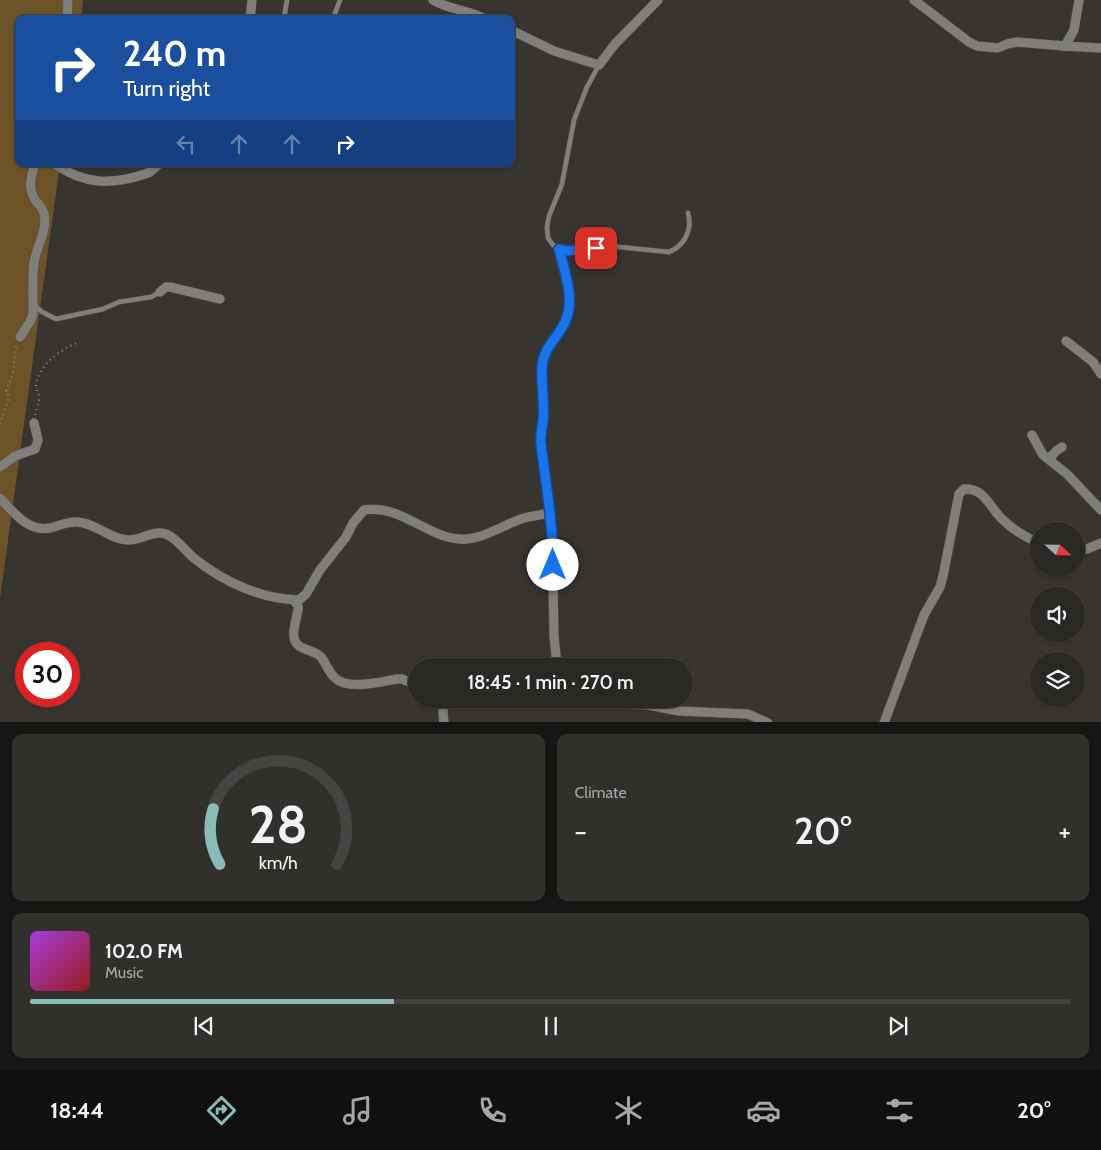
<!DOCTYPE html>
<html lang="en">
<head>
<meta charset="utf-8">
<style>
  :root { --surface:#2a2825; --page:#32302d; --text:#f1f3f6; --muted:#a5a6a7; --line:#464442; --accent:#8bbbb9 }
  body { margin:0; font-family:Cabin,sans-serif; background:var(--page); color:var(--text); height:100vh; display:flex; flex-direction:column; font-size:19px; white-space:nowrap }
  * { box-sizing:border-box; margin:0 }
  p { font-size:16px; color:var(--muted) }
  .icon { flex:none; width:28px; height:28px; fill:none; stroke:currentColor; stroke-width:2; stroke-linecap:round; stroke-linejoin:round }
  .map { position:relative; height:722px; overflow:hidden }
  .details { display:flex; flex-direction:column; gap:12px; padding:12px; background:#171614; flex:1 }
  .details>* { flex:none }
  .guide { position:absolute; left:15px; top:15px; width:500px; height:152px; border-radius:10px; box-shadow:0 1px 4px #0004,0 0 0 1px var(--line); background:#1a4fa0; color:#fff; overflow:hidden }
  .needle { width:32px; rotate:112deg }
  .buttons { position:absolute; left:1030px; top:522px; display:grid; gap:10px }
  .buttons a { display:grid; place-items:center; width:55px; height:55px; border-radius:50%; background:var(--surface); box-shadow:0 1px 4px #0004,0 0 0 1px var(--line); font-size:25px }
  .speed { position:absolute; left:15px; top:642px; display:flex; gap:10px; font-size:25px; font-weight:700; text-align:center }
  .speed>* { display:grid; place-content:center; width:65px; height:65px; border-radius:50%; background:var(--surface); box-shadow:0 1px 4px #0004,0 0 0 1px var(--line); line-height:1 }
  .speed .limit { border:8px solid #d22; background:#fff; color:#111 }
  .pin { position:absolute; display:grid; place-items:center; width:42px; height:42px; color:#fff; margin:-21px; border-radius:10px; box-shadow:0 2px 8px #0006 }
  .me { position:absolute; width:55px; margin:-28px; rotate:0deg; stroke-linejoin:round; filter:drop-shadow(0 0 4px #0008) }
  .turn { display:flex; align-items:center; gap:18px; height:105px; padding:0 25px; font-size:22px }
  .turn .icon { width:65px; height:65px; stroke-width:2.5 }
  .turn b { display:block; font-size:35px; line-height:42px }
  .lanes { display:flex; align-items:center; height:48px; padding:0 25px; background:#0003; justify-content:center; gap:25px; direction:ltr }
  .lanes .off { opacity:.35 }
  .big { font-size:38px; font-weight:600; line-height:1.1 }
  .details .card { flex:1; display:flex; flex-direction:column; justify-content:center; gap:8px; min-width:0; padding:0 18px; border-radius:10px; background:var(--page) }
  .details .dial { align-items:center; gap:0 }
  .dial svg { height:130px; overflow:visible; fill:none; stroke:var(--line); stroke-width:7; stroke-linecap:round; text-anchor:middle }
  .dial text { fill:var(--text); stroke:none }
  .song { display:flex; align-items:center; gap:15px }
  .cover { width:60px; height:60px; border-radius:8px; background:linear-gradient(135deg,hsl(280 70% 55%),hsl(0 70% 35%)) }
  .played { height:5px; border-radius:2px; background:linear-gradient(90deg,var(--accent) 35%,var(--line) 35%) }
  .keys { display:flex; justify-content:space-around; direction:ltr }
  .heat { display:flex; justify-content:space-between; align-items:center; font-size:28px; direction:ltr }
  .details .tiles { flex:1; display:grid; gap:12px; grid-template-columns:1fr 1fr }
  .card:last-child { grid-column:span 2 }
  .trip { position:absolute; left:408px; top:658px; width:285px; height:50px; border-radius:25px; background:var(--surface); box-shadow:0 1px 4px #0004,0 0 0 1px var(--line); font-weight:600; line-height:50px; text-align:center }
  .dock { display:flex; height:80px; justify-content:space-around; align-items:center; background:#11100f; color:var(--muted) }
  .dock .icon { width:35px; height:35px }
  .dock .selected { color:var(--accent) }
  .dock b { font-size:22px; color:var(--text) }
  .map>svg:first-child { display:block }
  .green { fill:#6e5227 }
  .lines { fill:none; stroke-linecap:round; stroke-linejoin:round }
  .lane-casing { stroke:#54524e; stroke-width:5.5 }
  .street-casing { stroke:#54524e; stroke-width:10 }
  .path { stroke:#8b8985; stroke-width:2; stroke-dasharray:1 4; stroke-linecap:butt }
  .lane { stroke:#7f7e7b; stroke-width:4.5 }
  .street { stroke:#7f7e7b; stroke-width:9 }
  .route-casing { stroke:#114b97; stroke-width:12 }
  .route { stroke:#1a73e8; stroke-width:9 }
</style>
</head>
<body>
<div class="map">
<svg width="1101" height="723" viewBox="0 0 1101 723">
  <rect width="100%" height="100%" fill="#383531"/>
  <path class="green" d="M0 0H83L81 19H19V164H60L0 598Z"/>
  <g class="lines">
    <defs>
      <g id="lane">
        <path d="M284 19 287 0"/>
        <path d="M335 19V13L340 0"/>
        <path d="M599 65 587 87 574 120 562 184 549 216 547 227 548 238 553 245 567 251 609 246 669 252C684 246 693 230 688 213"/>
        <path d="M34 305 42 312 56 319 103 309 119 302 151 297 160 292"/>
      </g>
      <g id="street">
        <path d="M433 0C452 11 467 9 485 19"/>
        <path d="M914 0 969 42 977 46 998 48 1007 44 1017 42 1065 46 1074 30 1079 0"/>
        <path d="M67 19 68 0"/>
        <path d="M250 19 252 0"/>
        <path d="M511 30 554 51 599 65 615 44 658 0"/>
        <path d="M1062 46 1101 48"/>
        <path d="M55 164C85 185 112 185 145 174L150 172 159 164"/>
        <path d="M160 292 166 287H170L220 299"/>
        <path d="M20 337 31 320 33 314C33 297 32 279 34 263 36 247 48 230 44 214 43 208 39 205 36 201 27 189 31 177 35 164"/>
        <path d="M1066 341 1093 362 1101 374"/>
        <path d="M1032 435 1043 455 1067 474 1101 510"/>
        <path d="M1049 459 1056 451 1062 447"/>
        <path d="M0 467 15 456 35 449 38 440 34 423"/>
        <path d="M0 498C13 512 28 532 50 528 61 525 71 520 83 523 99 526 112 540 129 540 142 540 152 530 166 534 178 539 185 551 195 559 224 582 261 599 299 600L306 594 320 570 346 537 353 523 364 510C400 504 425 536 459 539 480 541 501 526 521 519 530 516 541 515 551 513"/>
        <path d="M1076 550 1087 549 1101 543"/>
        <path d="M294 600 298 606V610C296 623 287 642 303 648 309 651 316 652 321 657 326 663 328 671 334 677 347 691 379 682 397 679H402L416 685"/>
        <path d="M557 666 554 636 552 527 541 441 543 421 542 368 544 355 563 326 567 316 569 306 568 290 559 249"/>
        <path d="M618 699 627 704 648 705 679 711 748 714 768 723"/>
        <path d="M444 723 443 711 445 699"/>
        <path d="M884 723 924 615 940 587 943 576 959 494 964 489C985 488 989 507 1002 519 1013 530 1025 537 1039 543"/>
      </g>
    </defs>
    <use href="#lane" class="lane-casing"/>
    <use href="#street" class="street-casing"/>
    <g class="path">
      <path d="M35 415C36 409 40 402 39 396 38 392 36 389 36 385 38 366 61 349 77 343"/>
      <path d="M0 424 9 398 6 391 13 374 15 350 17 344"/>
    </g>
    <use href="#lane" class="lane"/>
    <use href="#street" class="street"/>
  </g>
  <g class="lines">
    <defs>
      <path id="route" d="M553 565C553 522 546 486 541 444 540 436 542 428 543 421 545 403 541 385 542 367 543 346 561 336 567 317 574 296 564 269 559 249L567 251 596 248"/>
    </defs>
    <use href="#route" class="route-casing"/>
    <use href="#route" class="route"/>
  </g>
</svg>
<div class="buttons">
<a><svg class="needle" viewBox="-14 -14 28 28"><path d="M0-13l5 13h-10z" fill="#e53935"/><path d="M0 13l5-13h-10z" fill="#a5a6a7"/></svg></a>
<a><svg class="icon" aria-label="sound" viewBox="0 0 24 24"><path d="M4 9h4l5-4v14l-5-4H4zM17 9q2 3 0 6"/></svg></a>
<a><svg class="icon" aria-label="layers" viewBox="0 0 24 24"><path d="M12 4l9 5-9 5-9-5zM3 14l9 5 9-5"/></svg></a>
</div>
<div class="speed"><div class="limit">30</div></div>
<div class="pin" style="left:596px;top:248px;background:#d93025"><svg class="icon" aria-label="arrive" viewBox="0 0 24 24"><path d="M6 21V4h12l-3 4 3 4H6"/></svg></div>
<svg class="me" style="left:553px;top:565px" viewBox="-20 -20 40 40"><circle r="19" fill="#fff"/><path d="M0-13L10 11 0 6-10 11z" fill="#1a73e8"/></svg>
<div class="trip">18:45 · 1 min · 270 m</div>
<div class="guide">
<div class="turn"><svg class="icon" aria-label="right" viewBox="0 0 24 24"><path d="M7 20v-9h11M14 6l5 5-5 5"/></svg><div><b>240 m</b>Turn right</div></div>
<div class="lanes"><svg class="icon off" aria-label="left" viewBox="0 0 24 24"><path d="M17 20v-9H6M10 6l-5 5 5 5"/></svg><svg class="icon off" aria-label="ahead" viewBox="0 0 24 24"><path d="M12 20V5M6 11l6-6 6 6"/></svg><svg class="icon off" aria-label="ahead" viewBox="0 0 24 24"><path d="M12 20V5M6 11l6-6 6 6"/></svg><svg class="icon" aria-label="right" viewBox="0 0 24 24"><path d="M7 20v-9h11M14 6l5 5-5 5"/></svg></div>
</div>
</div>
<section class="details">
<div class="tiles">
<div class="card dial"><svg viewBox="0 0 100 80">
<path d="M14 69A42 42 0 1 1 86 69"/>
<path d="M14 69A42 42 0 0 1 10 35" stroke="#8bbbb9"/>
<text x="50" y="56" font-size="32" font-weight="700">28</text>
<text x="50" y="72" font-size="11">km/h</text>
</svg></div>
<div class="card"><p>Climate</p>
<div class="heat"><a>−</a><b class="big">20°</b><a>+</a></div>
</div>
<div class="card">
<div class="song"><i class="cover"></i><div><b>102.0 FM</b><p>Music</p></div></div>
<div class="played"></div>
<div class="keys"><svg class="icon" aria-label="previous" viewBox="0 0 24 24"><path d="M18 5L8 12l10 7zM5 5v14"/></svg><svg class="icon" aria-label="pause" viewBox="0 0 24 24"><path d="M8 5v14M16 5v14"/></svg><svg class="icon" aria-label="next" viewBox="0 0 24 24"><path d="M6 5l10 7-10 7zM19 5v14"/></svg></div>
</div>
</div>
</section>
<nav class="dock">
<b>18:44</b>
<svg class="icon selected" aria-label="directions" viewBox="0 0 24 24"><path d="M12 3l9 9-9 9-9-9zM9 14v-3h6M13 9l2 2-2 2"/></svg>
<svg class="icon" aria-label="music" viewBox="0 0 24 24"><path d="M9 18V5l10-2v13"/><circle cx="6" cy="18" r="3"/><circle cx="16" cy="16" r="3"/></svg>
<svg class="icon" aria-label="phone" viewBox="0 0 24 24"><path d="M5 4h4l2 5-3 2q2 4 5 5l2-3 5 2v4C11 20 4 13 5 4z"/></svg>
<svg class="icon" aria-label="climate" viewBox="0 0 24 24"><path d="M12 3v18M4 7l16 10M4 17L20 7"/></svg>
<svg class="icon" aria-label="car" viewBox="0 0 24 24"><path d="M5 17H2v-5l4-1 3-4h7l3 4 3 1v5h-3M9 17h6M6 11h13"/><circle cx="7" cy="17" r="2"/><circle cx="17" cy="17" r="2"/></svg>
<svg class="icon" aria-label="filters" viewBox="0 0 24 24"><path d="M4 7h16M4 17h16"/><circle cx="9" cy="7" r="2"/><circle cx="15" cy="17" r="2"/></svg>
<b>20°</b>
</nav>
</body>
</html>
